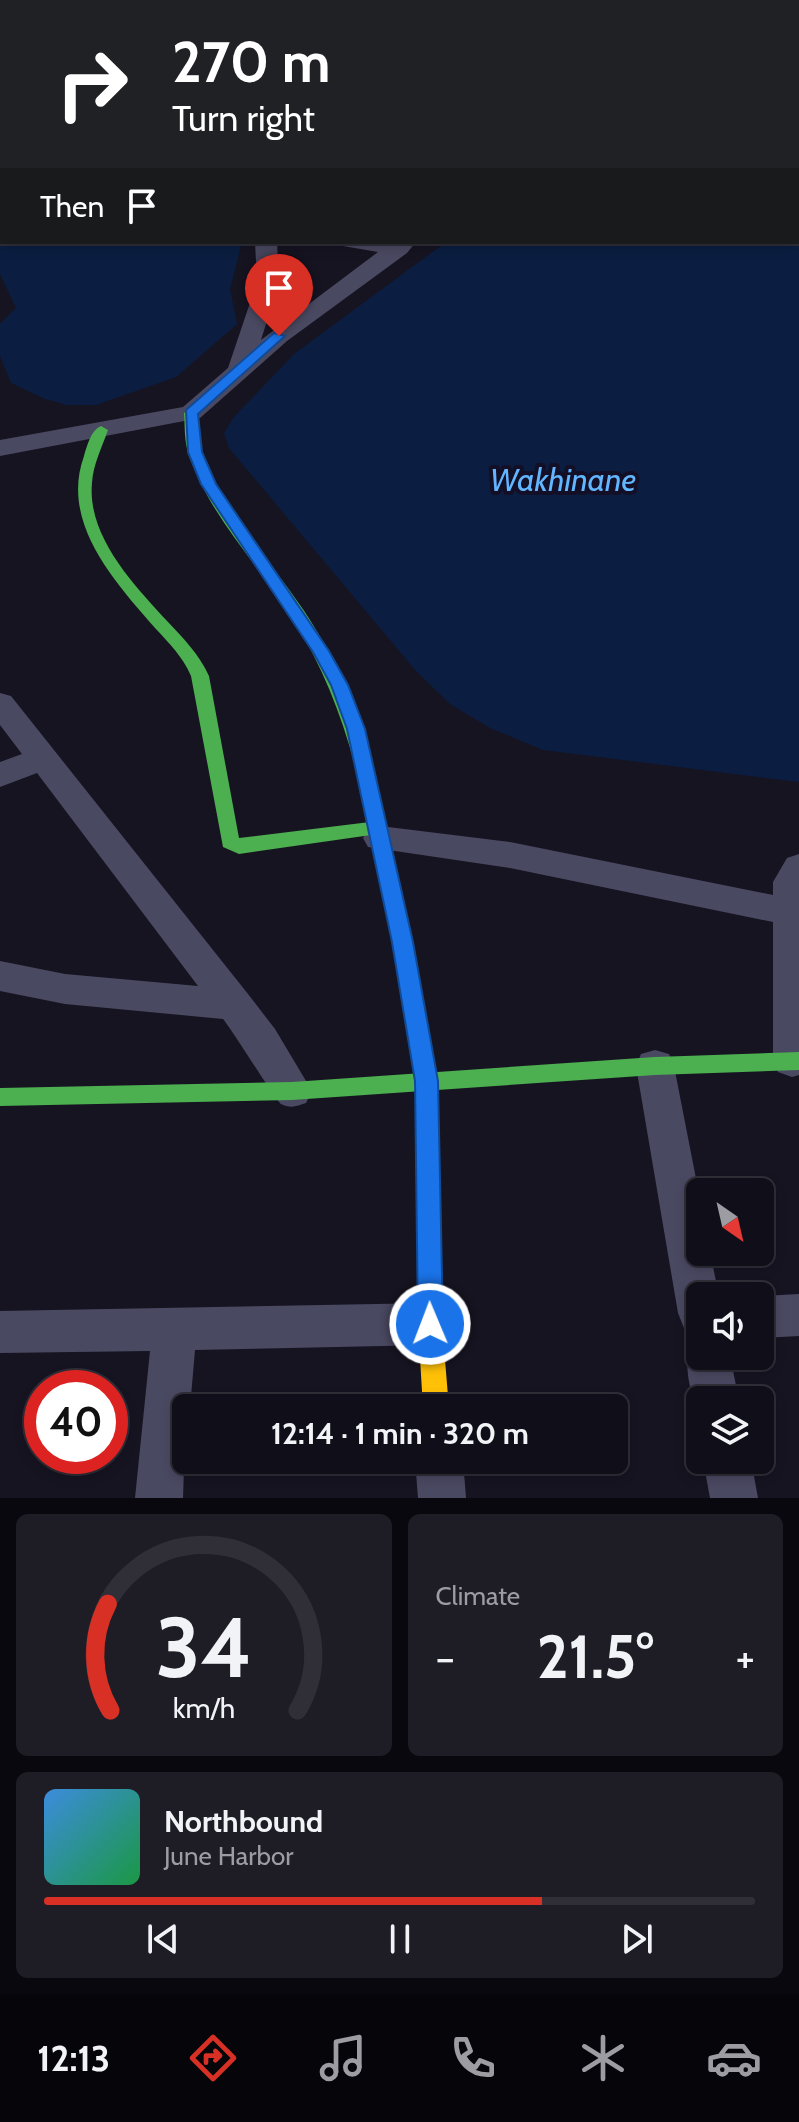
<!DOCTYPE html>
<html lang="en">
<head>
<meta charset="utf-8">
<style>
  :root { --surface:#100f19; --page:#1e1d26; --text:#f1f3f6; --muted:#9c9ca2; --line:#302f38; --accent:#d93025 }
  body { margin:0; font-family:Cabin,sans-serif; background:var(--page); color:var(--text); height:100vh; display:flex; flex-direction:column; font-size:30px; white-space:nowrap }
  * { box-sizing:border-box; margin:0 }
  p { font-size:26px; color:var(--muted) }
  .icon { flex:none; width:44px; height:44px; fill:none; stroke:currentColor; stroke-width:2; stroke-linecap:round; stroke-linejoin:round }
  .map { position:relative; height:1498px; overflow:hidden }
  .drawer { display:flex; flex-direction:column; gap:16px; padding:16px; background:#09080e; flex:1 }
  .drawer>* { flex:none }
  .top-card { position:absolute; left:0px; top:0px; width:800px; height:244px; box-shadow:0 4px 12px #0003,0 0 0 2px var(--line); background:#202124; color:#fff; overflow:hidden }
  .needle { width:52px; rotate:146deg }
  .tools { position:absolute; left:686px; top:1178px; display:grid; gap:16px }
  .tools a { display:grid; place-items:center; width:88px; height:88px; border-radius:12px; background:var(--surface); box-shadow:0 4px 12px #0003,0 0 0 2px var(--line); font-size:40px }
  .speed { position:absolute; left:24px; top:1370px; display:flex; gap:16px; font-size:40px; font-weight:700; text-align:center }
  .speed>* { display:grid; place-content:center; width:104px; height:104px; border-radius:50%; background:var(--surface); box-shadow:0 4px 12px #0003,0 0 0 2px var(--line); line-height:1 }
  .speed .limit { border:12px solid #d22; background:#fff; color:#111 }
  .pin { position:absolute; display:grid; place-items:center; width:68px; height:68px; color:#fff; margin:-82px -34px; border-radius:50% 50% 50% 0; rotate:-45deg; box-shadow:0 0 8px #0007 }
  .pin .icon { rotate:45deg }
  .me { position:absolute; width:88px; margin:-44px; rotate:359deg; stroke-linejoin:round; filter:drop-shadow(0 0 6px #0008) }
  .turn { display:flex; align-items:center; gap:28px; height:168px; padding:0 40px; font-size:36px }
  .turn .icon { width:104px; height:104px; stroke-width:2.5 }
  .turn b { display:block; font-size:56px; line-height:68px }
  .then { display:flex; align-items:center; height:76px; padding:0 40px; background:#0003; gap:16px; font-size:30px }
  .big { font-size:60px; font-weight:700; line-height:1.1 }
  .drawer .card { flex:1; display:flex; flex-direction:column; justify-content:center; gap:12px; min-width:0; padding:0 28px; border-radius:12px; background:var(--page) }
  .drawer .dial { align-items:center; gap:0 }
  .dial svg { height:208px; overflow:visible; fill:none; stroke:var(--line); stroke-width:7; stroke-linecap:round; text-anchor:middle }
  .dial text { fill:var(--text); stroke:none }
  .song { display:flex; align-items:center; gap:24px }
  .cover { width:96px; height:96px; border-radius:12px; background:linear-gradient(135deg,hsl(210 70% 55%),hsl(140 70% 35%)) }
  .played { height:8px; border-radius:4px; background:linear-gradient(90deg,var(--accent) 70%,var(--line) 70%) }
  .keys { display:flex; justify-content:space-around; direction:ltr }
  .heat { display:flex; justify-content:space-between; align-items:center; font-size:44px; direction:ltr }
  .drawer .tiles { flex:1; display:grid; gap:16px; grid-template-columns:1fr 1fr }
  .card:last-child { grid-column:span 2 }
  .trip { position:absolute; left:172px; top:1394px; width:456px; height:80px; border-radius:12px; background:var(--surface); box-shadow:0 4px 12px #0003,0 0 0 2px var(--line); font-weight:700; line-height:80px; text-align:center }
  .menu { display:flex; height:128px; justify-content:space-around; align-items:center; background:#06060a; color:var(--muted) }
  .menu .icon { width:56px; height:56px }
  .menu .on { color:var(--accent) }
  .menu b { font-size:36px; color:var(--text) }
  .map>svg:first-child { display:block }
  .water { fill:#0b1e41 }
  .lines { fill:none; stroke-linecap:round; stroke-linejoin:round }
  .street { fill:#4a4962; fill-rule:evenodd }
  .fast { fill:#4caf50; fill-rule:evenodd }
  .slow { fill:#ffc107; fill-rule:evenodd }
  .route { fill:#1a73e8; stroke:#114b97; stroke-width:2 }
  .labels { text-anchor:middle; dominant-baseline:central; stroke-width:8; stroke-linejoin:round; paint-order:stroke }
  .water-label { font-size:32px; font-style:italic; fill:#62b6ff; stroke:#130f26 }
</style>
</head>
<body>
<div class="map">
<svg width="799" height="1498" viewBox="0 0 799 1498">
  <rect width="100%" height="100%" fill="#161421"/>
  <g class="water">
    <path d="M0 28 2 242H242L230 289 237 324 176 377 96 405H67L45 399 11 383 0 356V324L16 308 0 274Z"/>
    <path d="M799 226V782L543 750 490 728 450 704 416 671 229 448 224 433 234 417 294 354 446 242H798Z"/>
  </g>
  <g class="lines">
    <g class="street">
      <path d="M211 0H227L228 2H212Z"/>
      <path d="M348 0H364L365 2H349Z"/>
      <path d="M452 0H470L471 2H453Z"/>
      <path d="M614 0H658L659 2H615Z"/>
      <rect x="743" y="0" width="16" height="2"/>
      <rect x="798" y="8" width="1" height="10"/>
      <rect x="0" y="18" width="2" height="10"/>
      <rect x="798" y="196" width="1" height="13"/>
      <path d="M255 242H277L279 282 261 340 378 252 343 246 339 242H416L407 253 287 341 200 418 0 456V440L183 407 228 368 257 282Z"/>
      <path d="M0 693 11 696 248 994 275 1029 312 1091 306 1103C297 1106 291 1109 281 1104 276 1101 233 1031 223 1019L65 1004 0 991V961L65 974 198 986 37 773 0 787V762L22 754 0 725Z"/>
      <path d="M380 826 510 842 773 895V882L787 858 799 854V1075L792 1077 778 1072 773 1061V922L510 868 368 847 363 838 368 829Z"/>
      <path d="M655 1050 669 1054 674 1066 700 1199V1252H710L719 1296H700V1334L684 1328 678 1313 636 1066 641 1054Z"/>
      <path d="M799 1294V1336L760 1338V1296Z"/>
      <path d="M430 1303 446 1309 452 1324 446 1339 430 1345 195 1350 190 1408H186L183 1498H135L150 1351 0 1353V1311Z"/>
      <path d="M700 1337V1356H730L739 1400H700V1416C690 1393 682 1364 692 1340Z"/>
      <path d="M415 1460H463L466 1498H418Z"/>
      <path d="M703 1460H751L758 1498H710Z"/>
    </g>
    <g class="fast">
      <path d="M191 409 198 413C199 427 199 442 203 455 225 517 275 565 310 620 341 669 362 720 376 777L373 782 367 783 358 777C344 721 324 669 294 620 259 565 210 517 189 455 184 442 185 427 184 413Z"/>
      <path d="M101 426 108 430C102 447 93 465 92 483 87 537 135 586 168 622 184 639 199 654 209 676L239 838 378 821 385 823 387 828 385 833 239 854 223 847 191 676C183 657 169 643 155 628 114 581 60 522 84 456 87 446 91 430 101 426Z"/>
      <path d="M799 1052V1070L655 1075 292 1100 0 1106V1088L292 1082 655 1057Z"/>
    </g>
    <path class="slow" d="M367 771 376 777 413 942 437 1081 442 1324 449 1408H423L418 1324 415 1081 393 942 358 777Z"/>
  </g>
  <path class="route" d="M274 333 285 336 198 414 202 452 216 484 329 651 348 685 365 729 413 942 438 1081 443 1324 439 1333 430 1336 421 1333 418 1324 415 1081 392 942 347 729 331 685 313 652 201 484 188 452 186 410Z"/>
  <g class="labels">
    <g class="water-label">
      <text x="563" y="479">Wakhinane</text>
    </g>
  </g>
</svg>
<div class="tools">
<a><svg class="needle" viewBox="-14 -14 28 28"><path d="M0-13l5 13h-10z" fill="#e53935"/><path d="M0 13l5-13h-10z" fill="#9c9ca2"/></svg></a>
<a><svg class="icon" aria-label="sound" viewBox="0 0 24 24"><path d="M4 9h4l5-4v14l-5-4H4zM17 9q2 3 0 6"/></svg></a>
<a><svg class="icon" aria-label="layers" viewBox="0 0 24 24"><path d="M12 4l9 5-9 5-9-5zM3 14l9 5 9-5"/></svg></a>
</div>
<div class="speed"><div class="limit">40</div></div>
<div class="pin" style="left:279px;top:336px;background:#d93025"><svg class="icon" aria-label="arrive" viewBox="0 0 24 24"><path d="M6 21V4h12l-3 4 3 4H6"/></svg></div>
<svg class="me" style="left:430px;top:1324px" viewBox="-20 -20 40 40"><circle r="17" fill="#1a73e8" stroke="#fff" stroke-width="3"/><path d="M0-11L8 9 0 5-8 9z" fill="#fff"/></svg>
<div class="trip">12:14 · 1 min · 320 m</div>
<div class="top-card">
<div class="turn"><svg class="icon" aria-label="right" viewBox="0 0 24 24"><path d="M7 20v-9h11M14 6l5 5-5 5"/></svg><div><b>270 m</b>Turn right</div></div>
<div class="then">Then<svg class="icon" aria-label="arrive" viewBox="0 0 24 24"><path d="M6 21V4h12l-3 4 3 4H6"/></svg></div>
</div>
</div>
<section class="drawer">
<div class="tiles">
<div class="card dial"><svg viewBox="0 0 100 80">
<path d="M14 69A42 42 0 1 1 86 69"/>
<path d="M14 69A42 42 0 0 1 13 28" stroke="#d93025"/>
<text x="50" y="56" font-size="32" font-weight="700">34</text>
<text x="50" y="72" font-size="11">km/h</text>
</svg></div>
<div class="card"><p>Climate</p>
<div class="heat"><a>−</a><b class="big">21.5°</b><a>+</a></div>
</div>
<div class="card">
<div class="song"><i class="cover"></i><div><b>Northbound</b><p>June Harbor</p></div></div>
<div class="played"></div>
<div class="keys"><svg class="icon" aria-label="previous" viewBox="0 0 24 24"><path d="M18 5L8 12l10 7zM5 5v14"/></svg><svg class="icon" aria-label="pause" viewBox="0 0 24 24"><path d="M8 5v14M16 5v14"/></svg><svg class="icon" aria-label="next" viewBox="0 0 24 24"><path d="M6 5l10 7-10 7zM19 5v14"/></svg></div>
</div>
</div>
</section>
<nav class="menu">
<b>12:13</b>
<svg class="icon on" aria-label="directions" viewBox="0 0 24 24"><path d="M12 3l9 9-9 9-9-9zM9 14v-3h6M13 9l2 2-2 2"/></svg>
<svg class="icon" aria-label="music" viewBox="0 0 24 24"><path d="M9 18V5l10-2v13"/><circle cx="6" cy="18" r="3"/><circle cx="16" cy="16" r="3"/></svg>
<svg class="icon" aria-label="phone" viewBox="0 0 24 24"><path d="M5 4h4l2 5-3 2q2 4 5 5l2-3 5 2v4C11 20 4 13 5 4z"/></svg>
<svg class="icon" aria-label="climate" viewBox="0 0 24 24"><path d="M12 3v18M4 7l16 10M4 17L20 7"/></svg>
<svg class="icon" aria-label="car" viewBox="0 0 24 24"><path d="M5 17H2v-5l4-1 3-4h7l3 4 3 1v5h-3M9 17h6M6 11h13"/><circle cx="7" cy="17" r="2"/><circle cx="17" cy="17" r="2"/></svg>
</nav>
</body>
</html>
